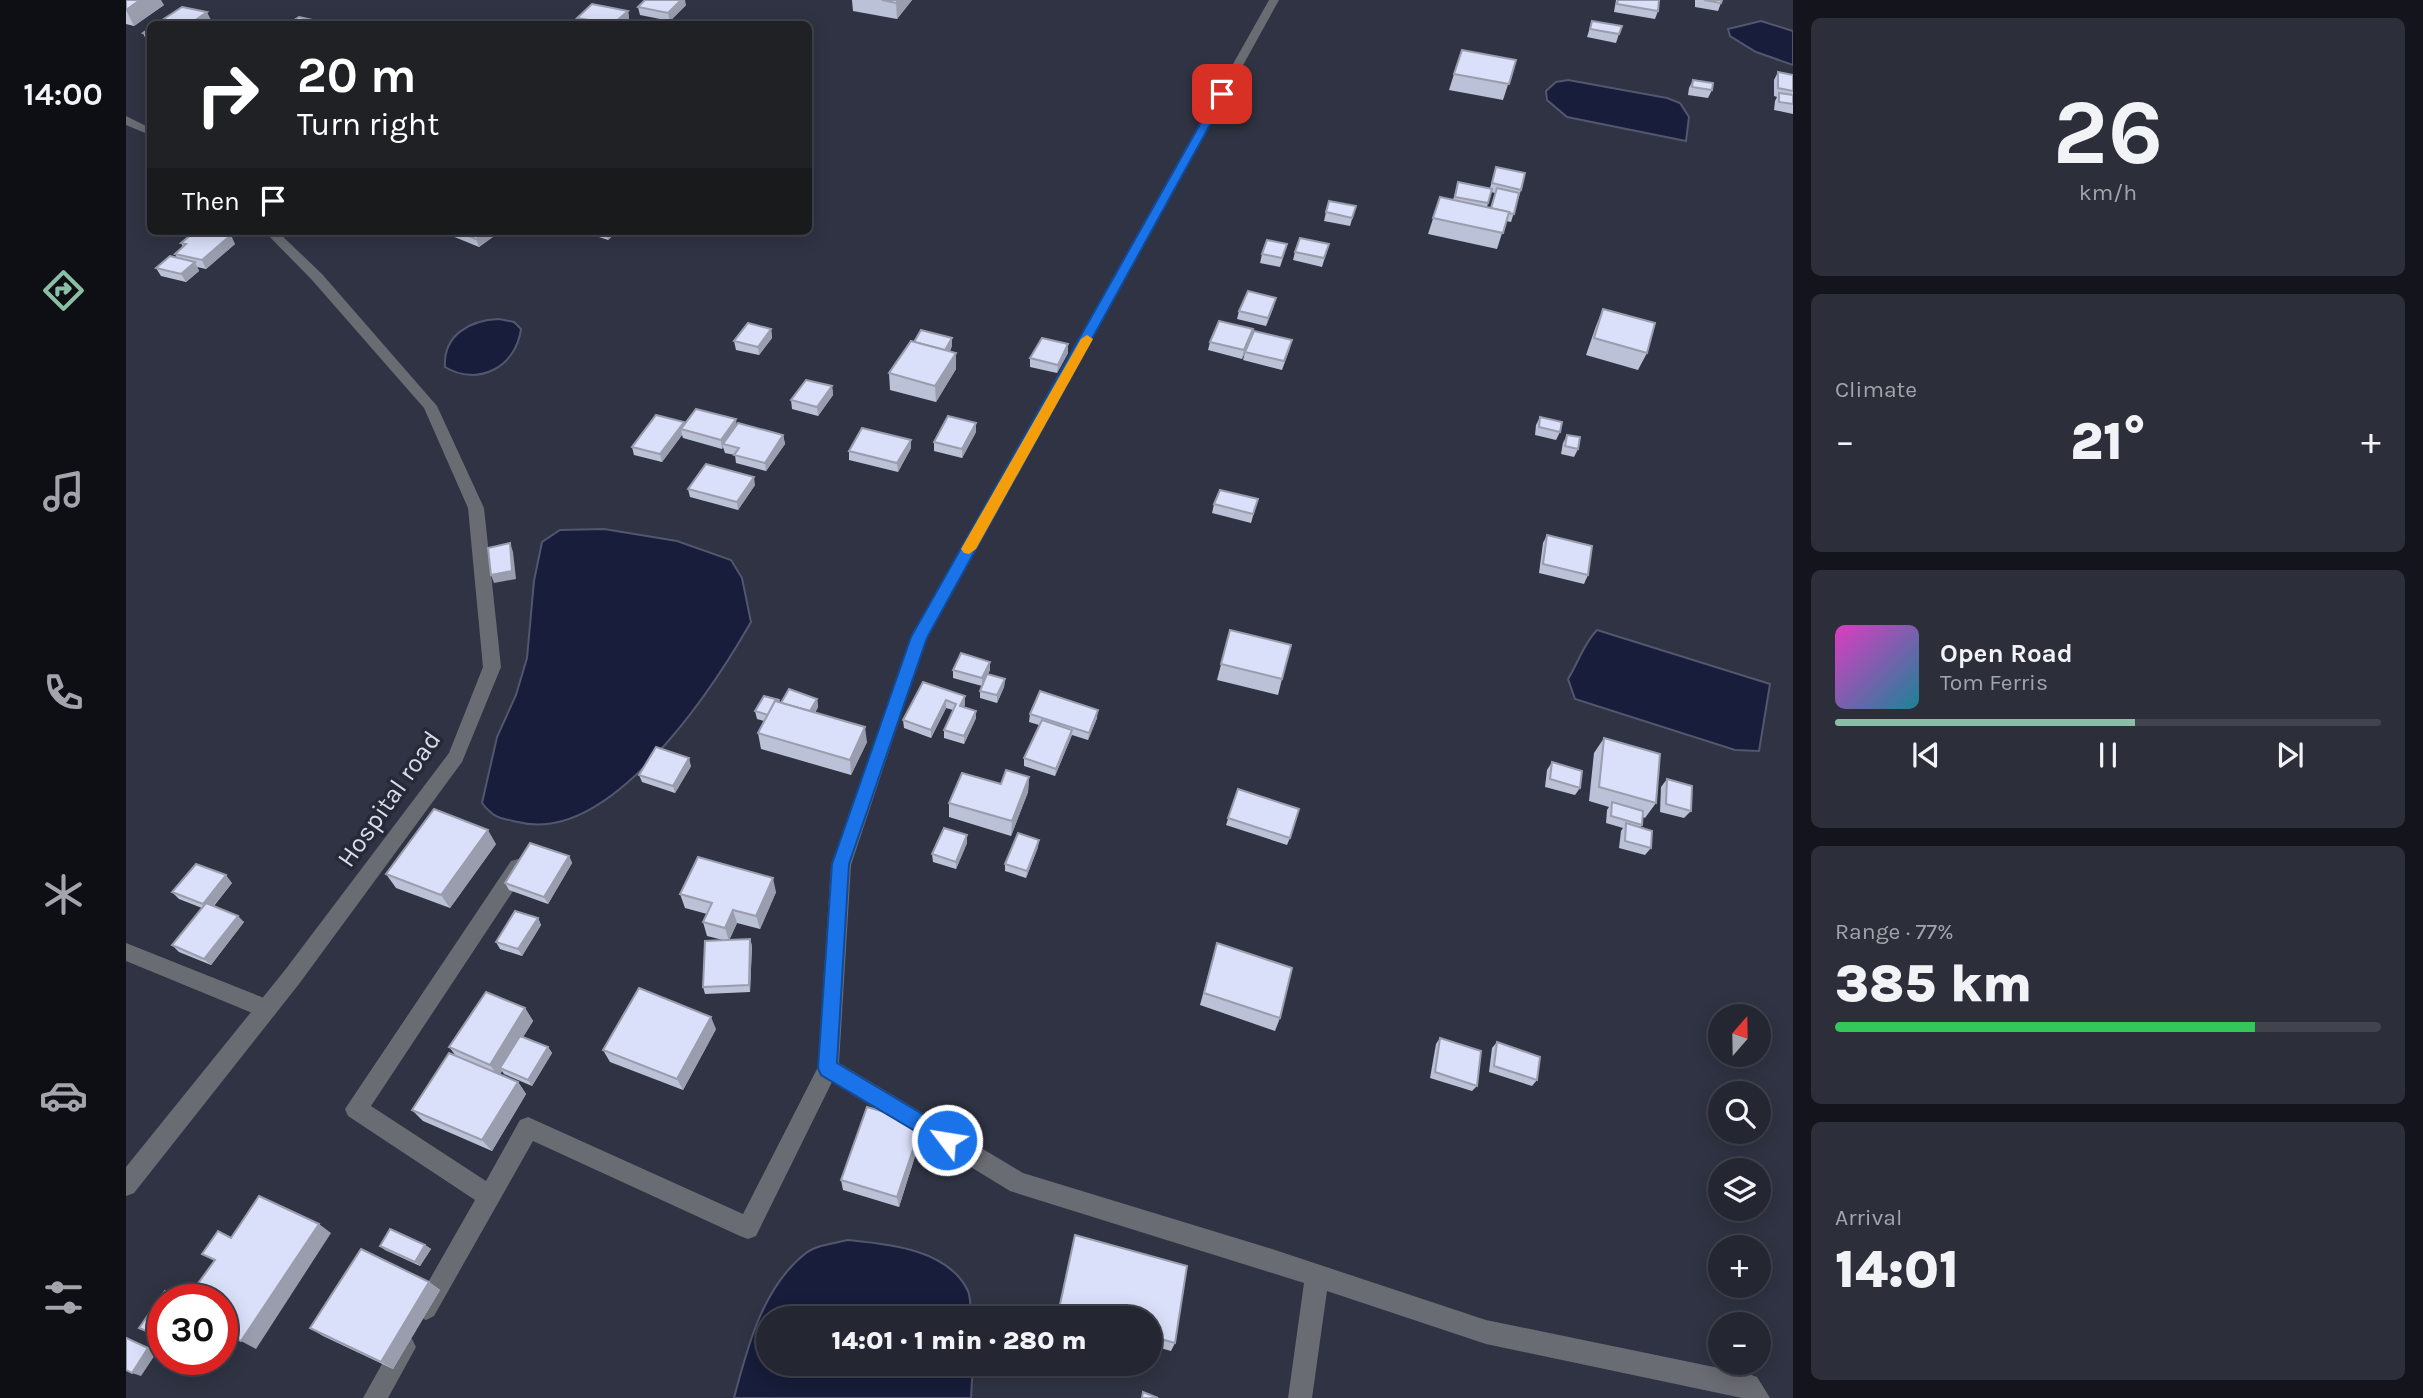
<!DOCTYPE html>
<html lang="en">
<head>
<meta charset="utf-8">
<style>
  :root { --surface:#242632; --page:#2c2e3a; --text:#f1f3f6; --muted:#a3a5ac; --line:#41434d; --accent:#8abfa5 }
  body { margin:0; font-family:Karla,sans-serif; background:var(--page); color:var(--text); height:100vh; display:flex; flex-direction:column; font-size:26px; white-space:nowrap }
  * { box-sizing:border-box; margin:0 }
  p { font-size:23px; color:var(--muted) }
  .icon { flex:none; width:38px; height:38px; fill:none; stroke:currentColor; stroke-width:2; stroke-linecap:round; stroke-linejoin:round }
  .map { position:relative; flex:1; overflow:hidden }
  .details { display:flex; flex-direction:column; gap:18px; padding:18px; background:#14151c; width:630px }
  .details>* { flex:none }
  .guide { position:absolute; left:21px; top:21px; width:665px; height:214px; border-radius:10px; box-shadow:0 4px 18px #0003,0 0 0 2px var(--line); background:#202124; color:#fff; overflow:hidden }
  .needle { width:46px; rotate:20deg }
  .controls { position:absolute; left:1582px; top:1004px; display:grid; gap:14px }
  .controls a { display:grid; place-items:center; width:63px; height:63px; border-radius:50%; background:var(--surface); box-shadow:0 4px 18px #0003,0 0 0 2px var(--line); font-size:35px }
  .speed { position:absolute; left:21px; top:1284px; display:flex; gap:14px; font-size:35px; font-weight:700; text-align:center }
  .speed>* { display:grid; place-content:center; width:91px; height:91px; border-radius:50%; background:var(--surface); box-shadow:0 4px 18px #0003,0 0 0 2px var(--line); line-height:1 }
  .speed .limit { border:10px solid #d22; background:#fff; color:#111 }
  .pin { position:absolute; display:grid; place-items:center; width:60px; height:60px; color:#fff; margin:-30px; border-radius:14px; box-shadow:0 4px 10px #0006 }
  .me { position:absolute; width:77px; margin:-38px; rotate:301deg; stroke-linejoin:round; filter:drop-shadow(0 0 5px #0008) }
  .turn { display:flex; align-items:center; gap:24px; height:147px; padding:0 35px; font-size:32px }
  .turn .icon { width:91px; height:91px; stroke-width:2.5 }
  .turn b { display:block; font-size:49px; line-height:60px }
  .then { display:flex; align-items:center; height:66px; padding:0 35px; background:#0003; gap:14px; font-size:26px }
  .big { font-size:52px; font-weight:800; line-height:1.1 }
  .details .tile { flex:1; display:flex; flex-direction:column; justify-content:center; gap:10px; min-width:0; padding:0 24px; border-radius:10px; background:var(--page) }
  .details .dial { align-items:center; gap:0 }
  .dial b { font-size:91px; line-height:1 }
  .song { display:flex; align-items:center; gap:21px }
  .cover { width:84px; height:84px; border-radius:10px; background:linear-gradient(135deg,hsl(310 70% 55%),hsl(190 70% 35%)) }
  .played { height:7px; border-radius:4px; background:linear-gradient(90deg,var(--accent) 55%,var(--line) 55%) }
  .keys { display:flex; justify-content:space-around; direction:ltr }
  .heat { display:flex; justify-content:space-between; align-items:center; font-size:38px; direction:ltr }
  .charge { height:10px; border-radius:5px; background:linear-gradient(90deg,#34c759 77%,var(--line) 0) }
  .trip { position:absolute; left:630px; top:1306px; width:406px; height:70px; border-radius:35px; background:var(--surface); box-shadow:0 4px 18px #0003,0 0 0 2px var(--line); font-weight:800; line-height:70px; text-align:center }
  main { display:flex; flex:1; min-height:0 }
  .tab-bar { display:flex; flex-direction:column; width:126px; justify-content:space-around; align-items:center; background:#0e0f14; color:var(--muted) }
  .tab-bar .icon { width:49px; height:49px }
  .tab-bar .active { color:var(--accent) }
  .tab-bar b { font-size:32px; color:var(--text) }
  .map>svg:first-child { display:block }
  .water { fill:#171d3a; stroke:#52576e; stroke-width:2 }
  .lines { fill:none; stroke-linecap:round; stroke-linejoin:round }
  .minor { fill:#6a6c73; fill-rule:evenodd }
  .tertiary { fill:#6a6c73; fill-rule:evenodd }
  .wall { fill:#bbc1d6; fill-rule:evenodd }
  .shaded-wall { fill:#999dae }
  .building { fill:#dae0f9; stroke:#999dae; stroke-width:2 }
  .route { fill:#1a73e8; stroke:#114b97; stroke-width:2 }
  .slow { fill:#f59e0b }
  .labels { text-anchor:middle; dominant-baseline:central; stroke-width:7; stroke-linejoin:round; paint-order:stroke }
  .street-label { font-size:26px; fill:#dadde7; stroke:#262938 }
</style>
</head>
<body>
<main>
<nav class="tab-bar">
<b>14:00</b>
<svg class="icon active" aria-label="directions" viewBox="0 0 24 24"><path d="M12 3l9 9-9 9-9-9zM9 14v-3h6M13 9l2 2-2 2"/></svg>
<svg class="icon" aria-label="music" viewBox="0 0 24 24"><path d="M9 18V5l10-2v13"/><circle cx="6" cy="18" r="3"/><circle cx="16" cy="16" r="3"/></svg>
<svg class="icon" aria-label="phone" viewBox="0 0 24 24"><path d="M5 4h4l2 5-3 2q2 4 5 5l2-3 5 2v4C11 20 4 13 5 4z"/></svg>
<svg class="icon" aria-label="climate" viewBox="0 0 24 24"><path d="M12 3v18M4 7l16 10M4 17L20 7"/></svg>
<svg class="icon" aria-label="car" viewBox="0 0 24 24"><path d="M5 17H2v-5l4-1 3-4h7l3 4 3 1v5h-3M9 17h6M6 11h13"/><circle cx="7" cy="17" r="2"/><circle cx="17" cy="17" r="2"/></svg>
<svg class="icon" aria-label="filters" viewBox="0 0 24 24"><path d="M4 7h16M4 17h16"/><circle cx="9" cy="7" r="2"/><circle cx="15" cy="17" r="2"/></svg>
</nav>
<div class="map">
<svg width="1667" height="1398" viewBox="0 0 1667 1398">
  <rect width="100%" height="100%" fill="#303343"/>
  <g class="water">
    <path d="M1635 21 1667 31V65L1630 52 1604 36 1602 29Z"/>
    <path d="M1442 80 1541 98 1554 103 1563 117 1560 141 1441 117 1421 100 1420 91 1430 82Z"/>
    <path d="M373 319 388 322 395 329C390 367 352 387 319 367 317 335 344 320 373 319Z"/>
    <path d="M478 529 551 541 605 560 616 578 625 622C586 690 484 846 392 822 373 818 368 818 356 803L371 737 390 695 401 658 408 581 416 542 434 530Z"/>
    <path d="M1471 630 1644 684 1633 751 1609 750 1449 699 1442 679C1452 663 1458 643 1471 630Z"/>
    <path d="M722 1240C762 1244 822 1249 842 1291 845 1298 844 1310 846 1318H642V1363H847L845 1398H608C621 1348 637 1286 680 1253 690 1245 709 1243 722 1240Z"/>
  </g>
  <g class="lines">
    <g class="minor">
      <path d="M1143 0H1153L801 637 725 865 713 1063 897 1173 1146 1249 1360 1320 1622 1374 1631 1377 1644 1398H1616L1360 1344 1201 1291 1186 1398H1162L1178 1283 884 1191 706 1082 630 1236 622 1239 614 1236 407 1141 308 1316 300 1320 292 1316 288 1308 292 1300 349 1200 222 1116 219 1109 385 861 392 859 399 861 402 867 399 873 245 1106 360 1181 394 1120 402 1117 617 1214 692 1067 705 865 785 637Z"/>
      <path d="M0 943 148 1002 151 1009 148 1016 141 1019 0 961Z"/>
      <path d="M278 1335 286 1339 290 1347 262 1398H237L270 1339Z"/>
    </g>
    <g class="tertiary">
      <path d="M0 116 24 128V135L0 125Z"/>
      <path d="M138 231H151L196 274 311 406 358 508 375 667 336 762 173 984 8 1193 0 1196V1167L159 970 323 753 357 667 342 508 298 408 186 280Z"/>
    </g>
  </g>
  <g class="wall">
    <path d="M0 0 38 5 8 26 0 24Z"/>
    <path d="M726 0H786L771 19 727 11Z"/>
    <path d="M1490 0H1533L1532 11 1529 19 1488 12Z"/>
    <path d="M1569 0H1596L1595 3 1592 11 1569 7Z"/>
    <path d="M560 5 544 21 514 15 512 7Z"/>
    <path d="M502 11 503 19 498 24H453L451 18Z"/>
    <path d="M1466 21 1493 34 1490 43 1461 37Z"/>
    <path d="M24 28V48L17 33Z"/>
    <path d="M1390 60 1377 100 1323 90 1328 74Z"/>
    <path d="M1652 72 1667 75V114L1648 110 1649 101 1651 97 1648 96V80Z"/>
    <path d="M1567 80 1586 90 1582 98 1562 95 1563 88Z"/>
    <path d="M1370 167 1395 190 1385 222 1380 221 1371 249 1302 234 1314 197 1327 200 1332 182 1364 188ZM1365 192 1369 193 1365 208 1361 207Z"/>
    <path d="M1230 206 1224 226 1198 221 1200 212Z"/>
    <path d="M324 231H375L353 247 326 236Z"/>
    <path d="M455 231H492L482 240Z"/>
    <path d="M55 243 109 244 80 269 71 267 73 271 60 282 35 276 30 268 51 258 49 254 57 247Z"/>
    <path d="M1203 244 1196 267 1167 260 1169 252Z"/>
    <path d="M1159 252 1154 267 1134 263 1136 254Z"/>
    <path d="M1148 306 1140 326 1111 319 1113 311Z"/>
    <path d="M1477 309 1521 353 1512 370 1460 355 1470 326Z"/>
    <path d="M645 329 646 338 633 355 610 350 608 341Z"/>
    <path d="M1127 329 1125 338 1164 348 1156 370 1117 360 1119 352 1116 359 1082 350 1084 342Z"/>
    <path d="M826 346 824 351 830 353V369L810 402 764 390 763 373Z"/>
    <path d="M942 353 931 373 904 367V358Z"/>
    <path d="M706 386 707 395 692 416 666 409 665 400Z"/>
    <path d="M1414 417 1434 432 1430 440 1409 435 1410 425Z"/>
    <path d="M558 422V425H611L657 435 659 444 640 471 610 463 609 455 599 453 597 447 596 449 557 438 556 435 536 462 508 455 506 447Z"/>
    <path d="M850 432 836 458 808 451V442Z"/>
    <path d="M1441 435 1452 449 1448 457 1435 454 1437 443Z"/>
    <path d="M785 448 772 472 723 460V451Z"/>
    <path d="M629 485 612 510 564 497 562 489Z"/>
    <path d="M1132 499 1125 523 1086 513 1088 504Z"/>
    <path d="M1421 535 1462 575 1458 584 1413 573 1417 543Z"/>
    <path d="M1104 630 1156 679 1152 695 1091 680Z"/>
    <path d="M864 662V670L862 674 879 679 878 687 871 703 854 698V691L856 686 827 678V670Z"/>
    <path d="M797 682 839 696V704L838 707 850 718 838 744 818 738V730L827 710 820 708 805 738 778 728 777 720Z"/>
    <path d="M691 699 692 707 689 713 741 742 725 775 635 749 632 733 638 721 631 719 629 711 654 703Z"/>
    <path d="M904 714 971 718 962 740 946 735 929 776 898 766V758L913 725 903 722Z"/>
    <path d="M1478 738 1530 803 1519 818 1517 817 1516 825 1514 828 1525 848 1519 855 1493 848 1495 831 1497 828 1480 823 1481 810 1483 807 1463 801 1468 753Z"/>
    <path d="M1426 762 1454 788 1449 795 1419 787 1421 770Z"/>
    <path d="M565 766 549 793 516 782 513 775Z"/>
    <path d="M903 777 902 792 885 836 823 817V803L875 784Z"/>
    <path d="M1541 779 1565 811 1558 818 1534 812 1535 787Z"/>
    <path d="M1112 789 1164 838 1161 845 1100 825Z"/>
    <path d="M841 843 830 869 807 862 806 854Z"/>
    <path d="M370 844 324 908 270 888 260 874Z"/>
    <path d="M912 847 900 878 879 871V864Z"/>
    <path d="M443 856 446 863 422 904 383 890 379 883Z"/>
    <path d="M106 883 88 906 118 922 85 965 53 952 46 945 76 908 53 899 46 892Z"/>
    <path d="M650 892 634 929 611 923 603 940 626 945 624 992 579 994 577 987 597 940 581 936 577 922 581 914 559 908 554 894Z"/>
    <path d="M412 918 415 925 396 956 374 949 370 942Z"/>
    <path d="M1091 943 1154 1018 1149 1031 1074 1005Z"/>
    <path d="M399 1008 407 1021 397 1037 422 1047 426 1053 406 1086 378 1074 376 1071 374 1074 392 1082 400 1094 366 1151 297 1121 286 1110 330 1056 323 1047Z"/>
    <path d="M590 1029 557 1090 484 1062 477 1050Z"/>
    <path d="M1314 1038 1351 1086 1346 1091 1304 1078 1310 1044Z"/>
    <path d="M1371 1042 1411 1080 1406 1086 1363 1072 1366 1048Z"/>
    <path d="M796 1134 773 1207 717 1190 715 1180Z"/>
    <path d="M949 1235 1049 1343 1045 1351 1024 1345V1318H931Z"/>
    <path d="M299 1245 305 1249 294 1266 259 1250 254 1246Z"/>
    <path d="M303 1282 314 1290 267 1369 197 1336 184 1328Z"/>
  </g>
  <g class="shaded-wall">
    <path d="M14 0H35L38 5 8 26 0 10Z"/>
    <path d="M555 0H559L560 5 544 21 542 13Z"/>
    <path d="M772 0H786L771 19 770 3Z"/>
    <path d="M502 11 503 19 498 24H487Z"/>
    <path d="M81 12 87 24H64Z"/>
    <path d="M361 231H375L353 247 350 239Z"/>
    <path d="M480 231H492L482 240Z"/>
    <path d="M105 235 109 244 80 269 76 260Z"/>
    <path d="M69 262 73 271 60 282 55 274Z"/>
    <path d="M1150 298 1148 306 1140 326 1142 318Z"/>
    <path d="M645 329 646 338 633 355 632 347Z"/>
    <path d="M1127 329 1125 338 1116 359 1118 350Z"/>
    <path d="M826 338V346L819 359V350Z"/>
    <path d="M942 344V353L931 373 932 365Z"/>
    <path d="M830 353V369L810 402 809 386Z"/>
    <path d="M706 386 707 395 692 416 691 407Z"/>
    <path d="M610 419 611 428 597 444V447L596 449 595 440Z"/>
    <path d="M558 422 559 430 555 429 556 435 536 462 534 454Z"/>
    <path d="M850 423V432L836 458V449Z"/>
    <path d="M657 435 659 444 640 471 639 463Z"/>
    <path d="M785 440V448L772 472 771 463Z"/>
    <path d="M628 477 629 485 612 510 611 502Z"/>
    <path d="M384 543 387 552 390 579 368 583 365 575Z"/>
    <path d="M864 662V670L856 686V678Z"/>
    <path d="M879 679 878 687 871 703V695Z"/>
    <path d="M839 696V704L834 714V706Z"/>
    <path d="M691 699 692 707 685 720 684 712Z"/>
    <path d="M820 700V708L805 738V730Z"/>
    <path d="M972 710 971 718 962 740 963 733Z"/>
    <path d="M850 711V718L838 744V736Z"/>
    <path d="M739 727 741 742 725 775 724 760Z"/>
    <path d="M946 730 945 737 929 776 930 769Z"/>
    <path d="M563 758 565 766 549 793 547 786Z"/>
    <path d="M903 777 902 792 885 836 886 821Z"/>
    <path d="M362 830 370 844 324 908 315 895Z"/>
    <path d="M841 835V843L830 869V862Z"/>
    <path d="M913 840 912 847 900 878 901 871Z"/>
    <path d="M443 856 446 863 422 904 418 897Z"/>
    <path d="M100 875 106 883 83 911 77 904Z"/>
    <path d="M647 878 650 892 634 929 630 916Z"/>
    <path d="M607 910 611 923 603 941 599 928Z"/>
    <path d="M112 916 118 922 85 965 78 959Z"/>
    <path d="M412 918 415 925 396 956 392 949Z"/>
    <path d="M624 939 626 945 624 992 623 985Z"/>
    <path d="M399 1008 407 1021 377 1069 374 1068 376 1071 373 1077 364 1065Z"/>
    <path d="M585 1017 590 1029 557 1090 551 1079Z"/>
    <path d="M422 1047 426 1053 406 1086 402 1080Z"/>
    <path d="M392 1082 400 1094 366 1151 356 1140Z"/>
    <path d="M796 1123V1134L773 1207 771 1197Z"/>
    <path d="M193 1224 205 1233 130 1349 115 1341Z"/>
    <path d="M299 1245 305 1249 294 1266 289 1262Z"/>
    <path d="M303 1282 314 1290 267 1369 255 1362Z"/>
    <path d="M0 1337 31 1352 15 1376 6 1373Z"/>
  </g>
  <g class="building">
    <path d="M0 0H14L0 10Z"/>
    <path d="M519 0H555L542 13 512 7Z"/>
    <path d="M756 0H772L770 3Z"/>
    <path d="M1492 0H1533L1532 11 1491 4Z"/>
    <path d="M1578 0H1596L1595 3Z"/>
    <path d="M466 4 502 11 487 24 451 18Z"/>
    <path d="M56 7 81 12 64 24H30Z"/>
    <path d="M173 17 196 22 192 24H162Z"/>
    <path d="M1466 21 1496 26 1493 34 1464 29Z"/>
    <path d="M24 28V35L17 33Z"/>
    <path d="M1336 50 1390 60 1383 84 1328 74Z"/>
    <path d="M1652 72 1667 75V91L1652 88Z"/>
    <path d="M1567 80 1587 83 1586 90 1566 87Z"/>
    <path d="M1653 93 1667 95V104L1653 102Z"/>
    <path d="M1370 167 1399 173 1395 190 1366 183Z"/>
    <path d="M1332 182 1366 189 1362 203 1329 197Z"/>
    <path d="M1371 188 1393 193 1388 214 1382 213 1383 212 1365 208Z"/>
    <path d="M1314 197 1383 212 1377 233 1307 218Z"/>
    <path d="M1203 201 1230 206 1226 218 1200 212Z"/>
    <path d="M76 231H88L105 235 76 260 49 254 60 244 55 243 66 234 71 235Z"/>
    <path d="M331 231H361L350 239Z"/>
    <path d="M1174 238 1203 244 1198 258 1169 252Z"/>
    <path d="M1141 240 1161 244 1156 258 1136 254Z"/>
    <path d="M44 256 69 262 55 274 30 268Z"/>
    <path d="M1122 291 1150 298 1142 318 1113 311Z"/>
    <path d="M1477 309 1529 323 1521 353 1468 338Z"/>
    <path d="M1093 321 1127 329 1118 350 1084 342Z"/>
    <path d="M622 323 645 329 632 347 608 341Z"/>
    <path d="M795 330 826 338 819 350 788 342Z"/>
    <path d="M1128 331 1166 340 1158 361 1119 352Z"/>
    <path d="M916 338 942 344 932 365 904 358Z"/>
    <path d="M785 341 830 353 809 386 763 373Z"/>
    <path d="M680 380 706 386 691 407 665 400Z"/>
    <path d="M570 409 610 419 595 440 555 429Z"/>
    <path d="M530 415 558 422 534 454 506 447Z"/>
    <path d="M822 416 850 423 836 449 808 442Z"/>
    <path d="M1414 417 1436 422 1434 432 1413 427Z"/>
    <path d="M612 423 657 435 639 463 608 455 613 448 597 444Z"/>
    <path d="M736 428 785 440 771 463 723 451Z"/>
    <path d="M1441 435 1454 437 1452 449 1439 446Z"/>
    <path d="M580 464 628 477 611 502 562 489Z"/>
    <path d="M1094 490 1132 499 1127 514 1088 504Z"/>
    <path d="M1421 535 1466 546 1462 575 1417 564Z"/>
    <path d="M384 543 386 571 365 575 362 548Z"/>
    <path d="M1104 630 1165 645 1156 679 1095 664Z"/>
    <path d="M835 653 864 662 856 678 827 670Z"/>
    <path d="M861 674 879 679 871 695 854 691Z"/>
    <path d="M797 682 839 696 834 706 850 711 838 736 818 730 830 704 820 700 805 730 777 720Z"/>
    <path d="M663 689 691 699 684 711 655 703Z"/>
    <path d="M914 691 972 710 963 733 904 714Z"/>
    <path d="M638 696 653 700 652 702 649 701 642 715 629 711Z"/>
    <path d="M649 701 739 727 724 760 632 733Z"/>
    <path d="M916 720 946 730 930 769 898 758Z"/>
    <path d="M1478 738 1534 754 1530 803 1473 787Z"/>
    <path d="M530 747 563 758 547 786 513 775Z"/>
    <path d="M1426 762 1456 771 1454 788 1424 779Z"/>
    <path d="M880 770 903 777 886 821 823 803 836 773 875 784Z"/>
    <path d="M1541 779 1566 786 1565 811 1540 804Z"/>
    <path d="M1112 789 1173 809 1164 838 1102 818Z"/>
    <path d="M1486 802 1517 811 1516 825 1485 816Z"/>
    <path d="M308 809 362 830 315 895 260 874Z"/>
    <path d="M1500 823 1526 831 1525 848 1499 841Z"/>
    <path d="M818 828 841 835 830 862 806 854Z"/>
    <path d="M892 833 913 840 901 871 879 864Z"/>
    <path d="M404 843 443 856 418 897 379 883Z"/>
    <path d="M572 857 647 878 630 916 607 910 599 928 577 922 586 903 554 894Z"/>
    <path d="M70 864 100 875 77 904 46 892Z"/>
    <path d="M80 903 112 916 78 959 46 945Z"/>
    <path d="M389 911 412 918 392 949 370 942Z"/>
    <path d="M624 939 623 985 577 987 579 941Z"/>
    <path d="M1091 943 1166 968 1154 1018 1078 993Z"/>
    <path d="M513 988 585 1017 551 1079 477 1050Z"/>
    <path d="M360 992 399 1008 364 1065 323 1047Z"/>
    <path d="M394 1036 422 1047 402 1080 374 1068Z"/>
    <path d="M1314 1038 1355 1051 1351 1086 1309 1072Z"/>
    <path d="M1371 1042 1414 1057 1411 1080 1368 1066Z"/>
    <path d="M323 1053 392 1082 356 1140 286 1110Z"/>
    <path d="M741 1107 796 1123 771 1197 715 1180Z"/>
    <path d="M133 1196 193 1224 115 1341 96 1332V1300H60L89 1260 76 1254 92 1231 105 1238Z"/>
    <path d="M264 1229 299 1245 289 1262 254 1246Z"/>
    <path d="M949 1235 1061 1266 1049 1343 1024 1336V1318H962L933 1309Z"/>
    <path d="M235 1249 303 1282 255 1362 184 1328Z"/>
    <path d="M39 1291 61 1299 37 1300V1338L13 1328Z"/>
    <path d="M0 1338 22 1348 6 1373 0 1370Z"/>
    <path d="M1017 1392 1032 1398H1016Z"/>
  </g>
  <path class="route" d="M1096 91 1101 94 801 638 723 864 711 1063 828 1133 831 1140 828 1147 821 1150 695 1075 692 1068 706 864 785 637 1091 94Z"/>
  <path class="slow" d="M961 335 967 339 850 549 843 554 838 553 835 549 955 339Z"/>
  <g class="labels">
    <g class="street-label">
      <text transform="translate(263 799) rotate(-55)">Hospital road</text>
    </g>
  </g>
</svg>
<div class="controls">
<a><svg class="needle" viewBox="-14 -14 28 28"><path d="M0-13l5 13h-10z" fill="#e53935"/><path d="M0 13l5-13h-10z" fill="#a3a5ac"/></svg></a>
<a><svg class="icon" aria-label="search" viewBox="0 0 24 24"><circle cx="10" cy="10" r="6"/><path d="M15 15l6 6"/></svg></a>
<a><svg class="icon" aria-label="layers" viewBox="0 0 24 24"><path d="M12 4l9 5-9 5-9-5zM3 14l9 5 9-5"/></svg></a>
<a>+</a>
<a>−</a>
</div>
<div class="speed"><div class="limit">30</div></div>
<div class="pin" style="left:1096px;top:94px;background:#d93025"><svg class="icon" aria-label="arrive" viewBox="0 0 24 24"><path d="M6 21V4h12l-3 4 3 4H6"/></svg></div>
<svg class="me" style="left:821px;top:1140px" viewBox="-20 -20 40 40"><circle r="17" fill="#1a73e8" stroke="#fff" stroke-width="3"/><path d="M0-11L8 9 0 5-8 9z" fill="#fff"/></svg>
<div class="trip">14:01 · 1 min · 280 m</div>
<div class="guide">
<div class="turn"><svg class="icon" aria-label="right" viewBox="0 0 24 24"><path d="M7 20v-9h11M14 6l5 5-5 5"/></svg><div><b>20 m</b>Turn right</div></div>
<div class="then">Then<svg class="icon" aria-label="arrive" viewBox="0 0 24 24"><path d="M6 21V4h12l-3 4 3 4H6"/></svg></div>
</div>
</div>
<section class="details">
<div class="tile dial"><b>26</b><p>km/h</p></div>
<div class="tile"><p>Climate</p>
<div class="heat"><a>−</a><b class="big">21°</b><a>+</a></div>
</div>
<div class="tile">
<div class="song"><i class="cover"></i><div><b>Open Road</b><p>Tom Ferris</p></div></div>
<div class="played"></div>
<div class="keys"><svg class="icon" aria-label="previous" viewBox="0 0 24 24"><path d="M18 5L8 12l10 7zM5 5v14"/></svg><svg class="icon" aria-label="pause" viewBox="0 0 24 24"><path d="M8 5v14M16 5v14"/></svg><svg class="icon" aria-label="next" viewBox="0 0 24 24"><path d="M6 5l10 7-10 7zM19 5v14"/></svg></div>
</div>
<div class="tile"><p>Range · 77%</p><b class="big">385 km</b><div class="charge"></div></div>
<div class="tile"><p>Arrival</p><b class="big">14:01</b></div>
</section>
</main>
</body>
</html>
